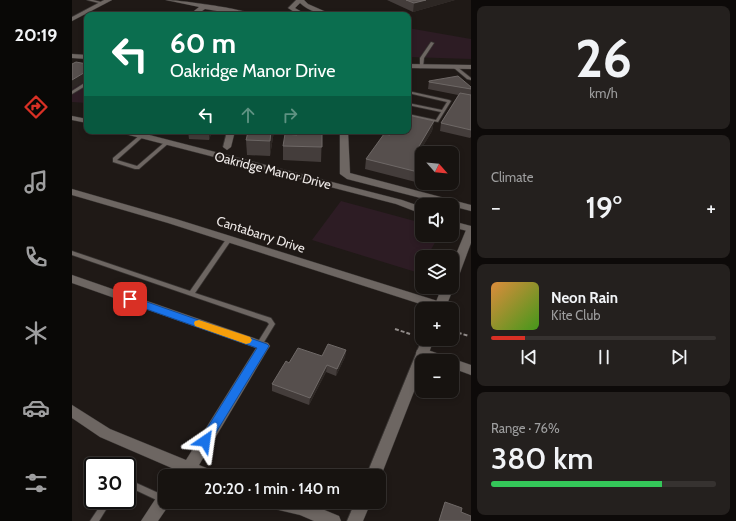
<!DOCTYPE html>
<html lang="en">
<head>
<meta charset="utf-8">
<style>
  :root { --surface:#171310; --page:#24201e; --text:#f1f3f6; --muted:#9e9e9f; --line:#363230; --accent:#d93025 }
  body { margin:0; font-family:Cabin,sans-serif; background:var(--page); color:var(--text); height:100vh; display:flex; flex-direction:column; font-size:15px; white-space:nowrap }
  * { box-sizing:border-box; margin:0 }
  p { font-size:13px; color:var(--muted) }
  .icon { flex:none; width:22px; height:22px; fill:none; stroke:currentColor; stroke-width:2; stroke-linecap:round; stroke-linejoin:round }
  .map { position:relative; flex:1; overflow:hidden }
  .details { display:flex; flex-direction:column; gap:6px; padding:6px; background:#0d0a09; width:265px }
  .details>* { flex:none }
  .hud { position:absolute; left:12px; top:12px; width:327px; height:122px; border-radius:8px; box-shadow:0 2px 6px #0003,0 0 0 1px var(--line); background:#0b6e4f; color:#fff; overflow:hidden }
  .needle { width:26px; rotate:117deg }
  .tools { position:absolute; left:343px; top:146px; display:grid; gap:8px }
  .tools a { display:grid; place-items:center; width:44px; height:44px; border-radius:8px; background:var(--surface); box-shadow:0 2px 6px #0003,0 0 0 1px var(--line); font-size:20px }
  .speed { position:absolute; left:12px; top:457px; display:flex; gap:8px; font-size:20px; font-weight:700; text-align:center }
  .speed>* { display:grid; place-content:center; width:52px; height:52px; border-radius:50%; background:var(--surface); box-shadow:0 2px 6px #0003,0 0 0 1px var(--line); line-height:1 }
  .speed .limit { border:2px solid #111; border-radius:6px; background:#fff; color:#111 }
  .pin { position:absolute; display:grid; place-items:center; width:34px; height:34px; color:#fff; margin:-17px; border-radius:8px; box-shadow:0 2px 6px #0006 }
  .me { position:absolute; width:44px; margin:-22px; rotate:32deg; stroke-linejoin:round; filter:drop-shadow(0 0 3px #0008) }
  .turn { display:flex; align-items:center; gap:14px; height:84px; padding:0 20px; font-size:18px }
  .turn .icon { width:52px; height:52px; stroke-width:2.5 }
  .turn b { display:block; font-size:28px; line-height:34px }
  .lanes { display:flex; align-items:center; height:38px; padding:0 20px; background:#0003; justify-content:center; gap:20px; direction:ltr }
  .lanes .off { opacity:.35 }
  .big { font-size:30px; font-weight:600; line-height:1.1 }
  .details .card { flex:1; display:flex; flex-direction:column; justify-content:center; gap:6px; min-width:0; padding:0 14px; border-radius:8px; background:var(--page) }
  .details .dial { align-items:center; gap:0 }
  .dial b { font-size:52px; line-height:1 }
  .song { display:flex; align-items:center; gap:12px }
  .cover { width:48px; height:48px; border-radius:6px; background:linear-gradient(135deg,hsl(30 70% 55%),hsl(100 70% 35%)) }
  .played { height:4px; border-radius:2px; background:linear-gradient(90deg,var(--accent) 15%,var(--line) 15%) }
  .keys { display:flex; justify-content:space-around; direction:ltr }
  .heat { display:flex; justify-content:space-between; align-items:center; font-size:22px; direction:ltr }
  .charge { height:6px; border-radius:3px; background:linear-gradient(90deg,#34c759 76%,var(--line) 0) }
  .trip { position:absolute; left:86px; top:469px; width:228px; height:40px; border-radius:8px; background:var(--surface); box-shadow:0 2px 6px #0003,0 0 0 1px var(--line); font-weight:600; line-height:40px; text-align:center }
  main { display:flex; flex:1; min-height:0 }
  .tab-bar { display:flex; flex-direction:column; width:72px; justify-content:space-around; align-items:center; background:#090806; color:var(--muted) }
  .tab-bar .icon { width:28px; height:28px }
  .tab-bar .selected { color:var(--accent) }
  .tab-bar b { font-size:18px; color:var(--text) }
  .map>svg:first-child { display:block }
  .commercial { fill:#2d1c24 }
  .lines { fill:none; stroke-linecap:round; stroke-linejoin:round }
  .service-casing { stroke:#373331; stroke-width:1.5 }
  .minor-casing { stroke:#373331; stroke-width:1 }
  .secondary-casing { stroke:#373331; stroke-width:1 }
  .path { stroke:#918b89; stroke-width:2; stroke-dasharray:4 2; stroke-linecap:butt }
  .service { fill:#6d6662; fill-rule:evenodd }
  .minor { fill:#6d6662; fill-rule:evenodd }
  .secondary { fill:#6d6662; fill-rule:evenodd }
  .wall { fill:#443d3b }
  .shaded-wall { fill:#2d2724 }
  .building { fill:#564f4d; stroke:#6e6866 }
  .route { fill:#1a73e8; stroke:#114b97 }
  .slow { fill:#f59e0b }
  .labels { text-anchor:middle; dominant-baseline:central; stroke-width:4; stroke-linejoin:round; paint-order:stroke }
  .street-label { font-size:13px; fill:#eee9e7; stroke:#1f1916 }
</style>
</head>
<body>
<main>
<nav class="tab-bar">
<b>20:19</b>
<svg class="icon selected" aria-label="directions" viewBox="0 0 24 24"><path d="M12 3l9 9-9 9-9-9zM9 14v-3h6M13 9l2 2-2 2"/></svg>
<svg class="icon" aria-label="music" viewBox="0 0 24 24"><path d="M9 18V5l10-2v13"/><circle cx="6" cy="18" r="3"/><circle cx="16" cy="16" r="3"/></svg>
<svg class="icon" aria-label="phone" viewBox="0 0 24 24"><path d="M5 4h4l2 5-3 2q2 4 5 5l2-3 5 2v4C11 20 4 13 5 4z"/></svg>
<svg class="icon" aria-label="climate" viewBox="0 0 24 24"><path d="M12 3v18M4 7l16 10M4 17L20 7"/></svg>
<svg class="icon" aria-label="car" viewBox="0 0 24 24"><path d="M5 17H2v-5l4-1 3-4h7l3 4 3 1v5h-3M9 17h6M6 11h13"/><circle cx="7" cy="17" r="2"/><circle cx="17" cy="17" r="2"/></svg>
<svg class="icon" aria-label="filters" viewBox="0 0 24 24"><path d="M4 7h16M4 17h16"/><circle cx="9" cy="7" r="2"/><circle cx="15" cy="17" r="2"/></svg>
</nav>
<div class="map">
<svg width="399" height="521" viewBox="0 0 399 521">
  <rect width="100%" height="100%" fill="#1f1916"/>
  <g class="commercial">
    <path d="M336 28 399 39V59L336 57Z"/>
    <path d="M0 66H15V103L0 102Z"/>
    <path d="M269 201 350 223V235H367L355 257H350V267L347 273 240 240Z"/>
  </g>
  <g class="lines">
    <defs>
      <g id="service">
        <path d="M15 0H21L33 3 31 4Z"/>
        <path d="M359 42 362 43 352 58 351 67 348 68V58Z"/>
        <path d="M382 66H384L399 78V80L395 79 382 68Z"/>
        <path d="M14 82H15V85L0 94V91Z"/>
        <path d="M336 91 377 100 379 101 366 122 336 116V114L364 120 369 112 336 105V103L370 110 375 102 336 93Z"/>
        <path d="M68 135H70L72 136 45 160 65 166 94 141H98V142L67 169H63L41 162V158Z"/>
        <path d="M157 237 160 239 123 293 199 318 203 324 189 347H185L184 345 197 324 195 322 0 255V251L118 291 155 238Z"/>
        <path d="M55 480H57L60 481 93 496V502L91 503 57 487H55Z"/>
        <path d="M32 500H40L27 521H18Z"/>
      </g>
      <g id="minor">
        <path d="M32 0H40L0 21V17Z"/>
        <path d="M94 0C107 0 174 9 182 15H169L133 9 124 15H117L127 7Z"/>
        <path d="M224 0H232L236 4 261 15C250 15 236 11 228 3L223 8 235 15H227L216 8Z"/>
        <path d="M0 116 15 119V123L0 120Z"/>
        <path d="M48 131H62L330 200 350 207V214L324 204 49 133Z"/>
        <path d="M155 131H163L159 147 155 150 151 147Z"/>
        <path d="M268 131H276L278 173 399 205V211L275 179 268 174Z"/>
        <path d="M0 189 104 219 372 303 374 306 372 309H364L96 223 0 195Z"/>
        <path d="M380 221 399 226V232L380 227Z"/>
        <path d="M0 275 196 343 198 346 196 349 127 465 142 471 145 476H120L115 474 114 476H98L102 469 28 437 0 418V405L38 429 114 460 184 348 0 283Z"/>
        <path d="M350 348 399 365V375L380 368V361H358L345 356 344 353 345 350Z"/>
        <path d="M93 490V502H99L86 521H69L88 492Z"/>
        <path d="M192 502H233L267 516 269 521H242L228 515 194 507Z"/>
      </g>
      <g id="secondary">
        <path d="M0 54 15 55V59L0 58Z"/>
        <path d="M336 64 399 65V69L336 68Z"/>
        <path d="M399 227V243L386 278 384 281 380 282V264L394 230Z"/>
        <path d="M380 284 382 287 373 309H361L370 287H380Z"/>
        <path d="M350 339H362L354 361H350V371L307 481V476H294Z"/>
        <path d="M283 502H299L291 521H275Z"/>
      </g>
    </defs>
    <use href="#service" class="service-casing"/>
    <use href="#minor" class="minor-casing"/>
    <use href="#secondary" class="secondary-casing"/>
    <g class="path">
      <path d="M323 329 338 334"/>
      <path d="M380 331 397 336"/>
    </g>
    <use href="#service" class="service"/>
    <use href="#minor" class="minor"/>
    <use href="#secondary" class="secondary"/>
  </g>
  <g class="wall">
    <path d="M315 0H383L341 12Z"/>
    <path d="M357 81 399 87V137L398 138 368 131 369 123 386 95 356 89Z"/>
    <path d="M362 121 360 131 346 154 350 155V183H374L371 189 293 169 294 159 318 135Z"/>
    <path d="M116 131H140L137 140 117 139Z"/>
    <path d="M175 131H202L198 156 175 155 174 140Z"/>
    <path d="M250 131 249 162 211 160V146L225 135Z"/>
    <path d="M274 350 273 357 264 376 254 372 237 405 200 391V384L217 363 250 356Z"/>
  </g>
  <g class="shaded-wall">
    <path d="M354 0H383L341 12 342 3Z"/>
    <path d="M15 71V80L0 89V80Z"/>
    <path d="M362 121 360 131 341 163 343 153Z"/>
    <path d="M137 131H140L137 140Z"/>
    <path d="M199 131H202L198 156V141Z"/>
    <path d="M274 350 273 357 264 376 265 369Z"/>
    <path d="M255 365 254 372 237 405 238 398Z"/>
  </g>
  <g class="building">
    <path d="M334 0H354L342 3Z"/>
    <path d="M4 62 15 64V71L0 80V64Z"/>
    <path d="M386 76 399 87V89L357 82V81Z"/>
    <path d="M388 93 399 95V130L369 123Z"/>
    <path d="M336 115 362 121 343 153 350 155V173L294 159 312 134 318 135 321 131H336Z"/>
    <path d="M175 131H199L198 141 174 140 176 133H175Z"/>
    <path d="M226 131H250V147L211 146 213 134 225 135Z"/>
    <path d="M256 344 274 350 265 369 255 365 238 398 200 384 214 361 217 363 226 348 250 356Z"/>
    <path d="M373 502 390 508 389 512 399 516V521H367Z"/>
  </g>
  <path class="route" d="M58 296 195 344 197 346 137 444 133 446 129 444 127 441 185 348 54 302 53 299 54 297Z"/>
  <path class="slow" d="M127 320 178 337 180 340 178 343 174 344 123 326 122 323 123 321Z"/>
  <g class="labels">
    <g class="street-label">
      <text transform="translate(201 170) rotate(14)">Oakridge Manor Drive</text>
      <text transform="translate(189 234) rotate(18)">Cantabarry Drive</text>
    </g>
  </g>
</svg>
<div class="tools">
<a><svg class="needle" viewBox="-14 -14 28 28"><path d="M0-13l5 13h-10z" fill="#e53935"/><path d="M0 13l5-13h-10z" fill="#9e9e9f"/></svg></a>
<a><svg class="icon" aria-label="sound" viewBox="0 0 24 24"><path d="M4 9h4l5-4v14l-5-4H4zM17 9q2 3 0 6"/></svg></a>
<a><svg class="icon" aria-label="layers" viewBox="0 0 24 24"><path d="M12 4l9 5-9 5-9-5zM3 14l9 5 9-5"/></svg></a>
<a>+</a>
<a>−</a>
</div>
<div class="speed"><div class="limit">30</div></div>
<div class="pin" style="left:58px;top:299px;background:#d93025"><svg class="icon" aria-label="arrive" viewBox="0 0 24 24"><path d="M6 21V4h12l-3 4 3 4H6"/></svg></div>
<svg class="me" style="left:133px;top:441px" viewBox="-20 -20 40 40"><path d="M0-17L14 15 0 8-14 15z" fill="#1a73e8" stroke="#fff" stroke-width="4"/></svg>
<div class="trip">20:20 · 1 min · 140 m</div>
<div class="hud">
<div class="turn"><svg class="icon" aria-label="left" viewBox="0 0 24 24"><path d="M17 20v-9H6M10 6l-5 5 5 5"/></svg><div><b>60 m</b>Oakridge Manor Drive</div></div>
<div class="lanes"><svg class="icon" aria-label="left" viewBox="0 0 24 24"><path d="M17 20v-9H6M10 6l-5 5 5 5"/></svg><svg class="icon off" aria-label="ahead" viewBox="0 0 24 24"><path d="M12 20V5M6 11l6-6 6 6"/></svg><svg class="icon off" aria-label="right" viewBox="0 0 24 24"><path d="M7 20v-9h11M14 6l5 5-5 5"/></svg></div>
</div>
</div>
<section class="details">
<div class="card dial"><b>26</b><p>km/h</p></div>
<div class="card"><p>Climate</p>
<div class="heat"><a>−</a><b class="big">19°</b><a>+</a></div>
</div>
<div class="card">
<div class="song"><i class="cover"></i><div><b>Neon Rain</b><p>Kite Club</p></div></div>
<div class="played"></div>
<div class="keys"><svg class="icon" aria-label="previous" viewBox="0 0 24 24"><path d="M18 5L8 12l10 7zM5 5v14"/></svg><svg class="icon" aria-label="pause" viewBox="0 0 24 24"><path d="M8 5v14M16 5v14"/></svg><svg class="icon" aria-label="next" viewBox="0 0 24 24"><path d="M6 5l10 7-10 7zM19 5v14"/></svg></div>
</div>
<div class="card"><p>Range · 76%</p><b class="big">380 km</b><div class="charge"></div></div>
</section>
</main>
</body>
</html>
